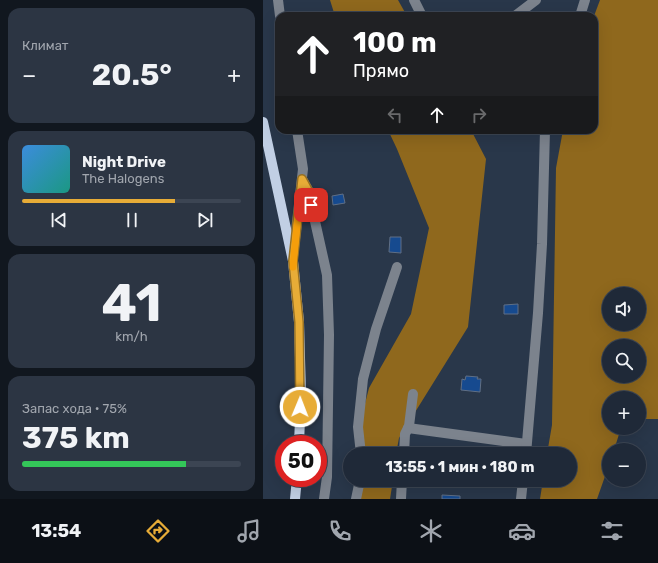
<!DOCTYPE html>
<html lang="ru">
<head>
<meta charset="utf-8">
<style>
  :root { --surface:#1f2938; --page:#2c3543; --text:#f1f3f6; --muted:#a1a6ae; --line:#3c4553; --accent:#e7ac37 }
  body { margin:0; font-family:Rubik,sans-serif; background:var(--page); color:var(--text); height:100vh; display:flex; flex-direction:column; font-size:15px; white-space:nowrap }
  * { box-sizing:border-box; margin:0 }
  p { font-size:13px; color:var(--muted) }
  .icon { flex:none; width:22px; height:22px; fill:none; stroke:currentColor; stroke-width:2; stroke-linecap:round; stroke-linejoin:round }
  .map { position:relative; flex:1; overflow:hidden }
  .sheet { display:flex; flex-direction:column; gap:8px; padding:8px; background:#11171f; width:263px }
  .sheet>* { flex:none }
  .hud { position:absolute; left:12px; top:12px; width:323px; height:122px; border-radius:12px; box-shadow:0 4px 16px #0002,0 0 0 1px var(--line); background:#202124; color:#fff; overflow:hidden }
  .controls { position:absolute; left:339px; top:287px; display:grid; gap:8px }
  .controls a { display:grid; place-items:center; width:44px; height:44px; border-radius:50%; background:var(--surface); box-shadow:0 4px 16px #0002,0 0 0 1px var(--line); font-size:20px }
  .speed { position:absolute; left:12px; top:435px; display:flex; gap:8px; font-size:20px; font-weight:700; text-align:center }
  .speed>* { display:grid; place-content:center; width:52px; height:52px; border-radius:50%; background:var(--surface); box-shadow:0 4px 16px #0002,0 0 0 1px var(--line); line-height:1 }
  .speed .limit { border:6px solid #d22; background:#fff; color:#111 }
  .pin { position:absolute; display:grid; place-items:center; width:34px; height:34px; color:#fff; margin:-17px; border-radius:8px; box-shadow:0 2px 6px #0006 }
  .me { position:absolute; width:44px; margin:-22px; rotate:1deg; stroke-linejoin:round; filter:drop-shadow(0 0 3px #0008) }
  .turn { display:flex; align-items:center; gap:14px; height:84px; padding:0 12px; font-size:18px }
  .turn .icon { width:52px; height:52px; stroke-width:2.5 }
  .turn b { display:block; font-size:28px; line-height:34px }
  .lanes { display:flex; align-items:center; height:38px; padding:0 12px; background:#0003; justify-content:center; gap:20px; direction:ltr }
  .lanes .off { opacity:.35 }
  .big { font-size:30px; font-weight:700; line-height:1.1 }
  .sheet .tile { flex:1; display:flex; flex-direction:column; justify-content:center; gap:6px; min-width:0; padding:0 14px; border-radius:12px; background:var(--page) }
  .sheet .dial { align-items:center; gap:0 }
  .dial b { font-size:52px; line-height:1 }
  .song { display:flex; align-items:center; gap:12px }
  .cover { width:48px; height:48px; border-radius:6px; background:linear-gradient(135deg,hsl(210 70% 55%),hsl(170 70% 35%)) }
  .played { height:4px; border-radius:2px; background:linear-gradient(90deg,var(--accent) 70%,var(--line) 70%) }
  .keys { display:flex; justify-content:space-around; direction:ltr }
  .heat { display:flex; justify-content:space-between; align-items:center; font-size:22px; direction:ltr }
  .charge { height:6px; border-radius:3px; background:linear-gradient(90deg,#34c759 75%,var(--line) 0) }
  .trip { position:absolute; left:80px; top:447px; width:234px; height:40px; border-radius:20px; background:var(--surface); box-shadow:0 4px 16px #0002,0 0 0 1px var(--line); font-weight:700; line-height:40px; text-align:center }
  .dock { display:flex; height:64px; justify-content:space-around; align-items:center; background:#0c1016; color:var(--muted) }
  .dock .icon { width:28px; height:28px }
  .dock .selected { color:var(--accent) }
  .dock b { font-size:18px; color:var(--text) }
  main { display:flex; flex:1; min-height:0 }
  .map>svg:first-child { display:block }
  .forest { fill:#8f681d; fill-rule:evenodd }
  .building { fill:#164a8f; stroke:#606f85 }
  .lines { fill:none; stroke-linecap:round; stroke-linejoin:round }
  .minor { stroke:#7c838d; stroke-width:10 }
  .major { stroke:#c1cfe4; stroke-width:10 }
  .route-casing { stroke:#967024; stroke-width:10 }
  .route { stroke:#e7ac37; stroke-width:7 }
  .slow { stroke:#f59e0b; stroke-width:7 }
</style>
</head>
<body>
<main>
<section class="sheet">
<div class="tile"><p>Климат</p>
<div class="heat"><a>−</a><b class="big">20.5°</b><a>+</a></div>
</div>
<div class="tile">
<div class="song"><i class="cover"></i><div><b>Night Drive</b><p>The Halogens</p></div></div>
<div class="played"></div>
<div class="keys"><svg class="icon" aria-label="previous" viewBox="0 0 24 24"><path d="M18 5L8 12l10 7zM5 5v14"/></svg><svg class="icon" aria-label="pause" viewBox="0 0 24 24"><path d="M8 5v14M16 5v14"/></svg><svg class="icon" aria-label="next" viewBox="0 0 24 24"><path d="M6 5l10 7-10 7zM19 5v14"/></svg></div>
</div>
<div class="tile dial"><b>41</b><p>km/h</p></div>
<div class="tile"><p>Запас хода · 75%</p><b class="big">375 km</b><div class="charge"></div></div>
</section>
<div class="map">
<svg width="395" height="499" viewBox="0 0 395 499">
  <rect width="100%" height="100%" fill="#29374a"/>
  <g class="forest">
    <path d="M67 0H135L144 16H72Z"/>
    <path d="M337 0H395V419H376V398H346V428H358L351 450H346V465L334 499H277L280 480H307V454H284L289 425 293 168 300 130H331V16ZM346 294H376V324H346ZM346 346H376V376H346Z"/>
    <path d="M125 130H208L223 159 205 327 136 438 133 454H102L98 419 106 388 148 314 166 228 134 149Z"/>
    <path d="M101 480H130L127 499H97Z"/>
  </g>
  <g class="building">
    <path d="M80 194 82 203 70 205 69 196Z"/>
    <path d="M127 237H138V253L126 252Z"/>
    <path d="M255 304V314H241V305Z"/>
    <path d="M203 376 215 377 214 379H218L217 392 198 390 199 379 202 380Z"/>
    <path d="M184 447 202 448 201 454H183Z"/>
    <path d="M179 495 197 496V499H179Z"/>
  </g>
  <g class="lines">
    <g class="minor">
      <path d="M15 0 17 16"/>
      <path d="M151 0 159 16"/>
      <path d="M252 16 273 0"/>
      <path d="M317 16 322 0"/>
      <path d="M39 179 45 190 64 275 66 335 64 477 61 499"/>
      <path d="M30 257 40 169 34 130"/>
      <path d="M145 428 263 444"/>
      <path d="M98 454 95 427 100 379 113 329 134 267"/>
      <path d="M141 454 142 434 146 426 150 394"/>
      <path d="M263 454 275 313 279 244 282 130"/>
      <path d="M93 499 97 480"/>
      <path d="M138 499 139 480"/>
      <path d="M258 499 260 480"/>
    </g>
    <g class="major">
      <path d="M0 122 30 261 36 322 38 394 36 444"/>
      <path d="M32 499 34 478"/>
    </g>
  </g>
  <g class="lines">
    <defs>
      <path id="route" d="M37 407 36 322 30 261 39 179 45 190 48 205"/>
    </defs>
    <use href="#route" class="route-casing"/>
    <use href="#route" class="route"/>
    <path class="slow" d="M30 267 35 216"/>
  </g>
</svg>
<div class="controls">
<a><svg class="icon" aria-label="sound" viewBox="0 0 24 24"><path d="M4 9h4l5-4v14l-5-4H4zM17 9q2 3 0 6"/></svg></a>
<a><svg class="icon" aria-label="search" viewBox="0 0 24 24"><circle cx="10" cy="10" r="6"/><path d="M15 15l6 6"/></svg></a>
<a>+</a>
<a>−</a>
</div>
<div class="speed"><div class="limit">50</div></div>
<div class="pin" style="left:48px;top:205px;background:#d93025"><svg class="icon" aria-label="arrive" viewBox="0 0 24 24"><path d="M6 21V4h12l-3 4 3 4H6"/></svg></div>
<svg class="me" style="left:37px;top:407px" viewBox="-20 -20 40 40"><circle r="17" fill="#e7ac37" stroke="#fff" stroke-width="3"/><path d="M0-11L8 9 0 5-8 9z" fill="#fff"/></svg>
<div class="trip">13:55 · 1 мин · 180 m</div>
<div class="hud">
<div class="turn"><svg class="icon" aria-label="ahead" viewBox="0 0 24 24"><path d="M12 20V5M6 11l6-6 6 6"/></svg><div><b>100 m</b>Прямо</div></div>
<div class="lanes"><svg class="icon off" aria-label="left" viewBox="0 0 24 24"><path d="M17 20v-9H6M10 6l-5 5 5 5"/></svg><svg class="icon" aria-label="ahead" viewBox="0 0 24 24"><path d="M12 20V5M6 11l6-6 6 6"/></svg><svg class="icon off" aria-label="right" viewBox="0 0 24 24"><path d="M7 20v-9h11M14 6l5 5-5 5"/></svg></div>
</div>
</div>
</main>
<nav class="dock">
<b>13:54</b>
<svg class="icon selected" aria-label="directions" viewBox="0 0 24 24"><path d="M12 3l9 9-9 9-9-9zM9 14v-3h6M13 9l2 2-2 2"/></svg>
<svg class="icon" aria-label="music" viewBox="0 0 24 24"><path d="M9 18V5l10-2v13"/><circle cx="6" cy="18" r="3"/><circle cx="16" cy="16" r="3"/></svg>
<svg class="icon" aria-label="phone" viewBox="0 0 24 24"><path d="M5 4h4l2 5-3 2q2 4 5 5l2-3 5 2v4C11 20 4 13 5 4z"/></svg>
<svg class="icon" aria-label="climate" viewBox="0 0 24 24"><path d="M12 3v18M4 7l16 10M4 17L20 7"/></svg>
<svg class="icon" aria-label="car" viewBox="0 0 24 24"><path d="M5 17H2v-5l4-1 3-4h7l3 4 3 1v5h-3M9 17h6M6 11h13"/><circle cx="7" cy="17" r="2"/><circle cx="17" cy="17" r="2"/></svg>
<svg class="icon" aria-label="filters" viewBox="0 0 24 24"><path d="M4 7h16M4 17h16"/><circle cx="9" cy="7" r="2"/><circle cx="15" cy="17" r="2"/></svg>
</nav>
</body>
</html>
